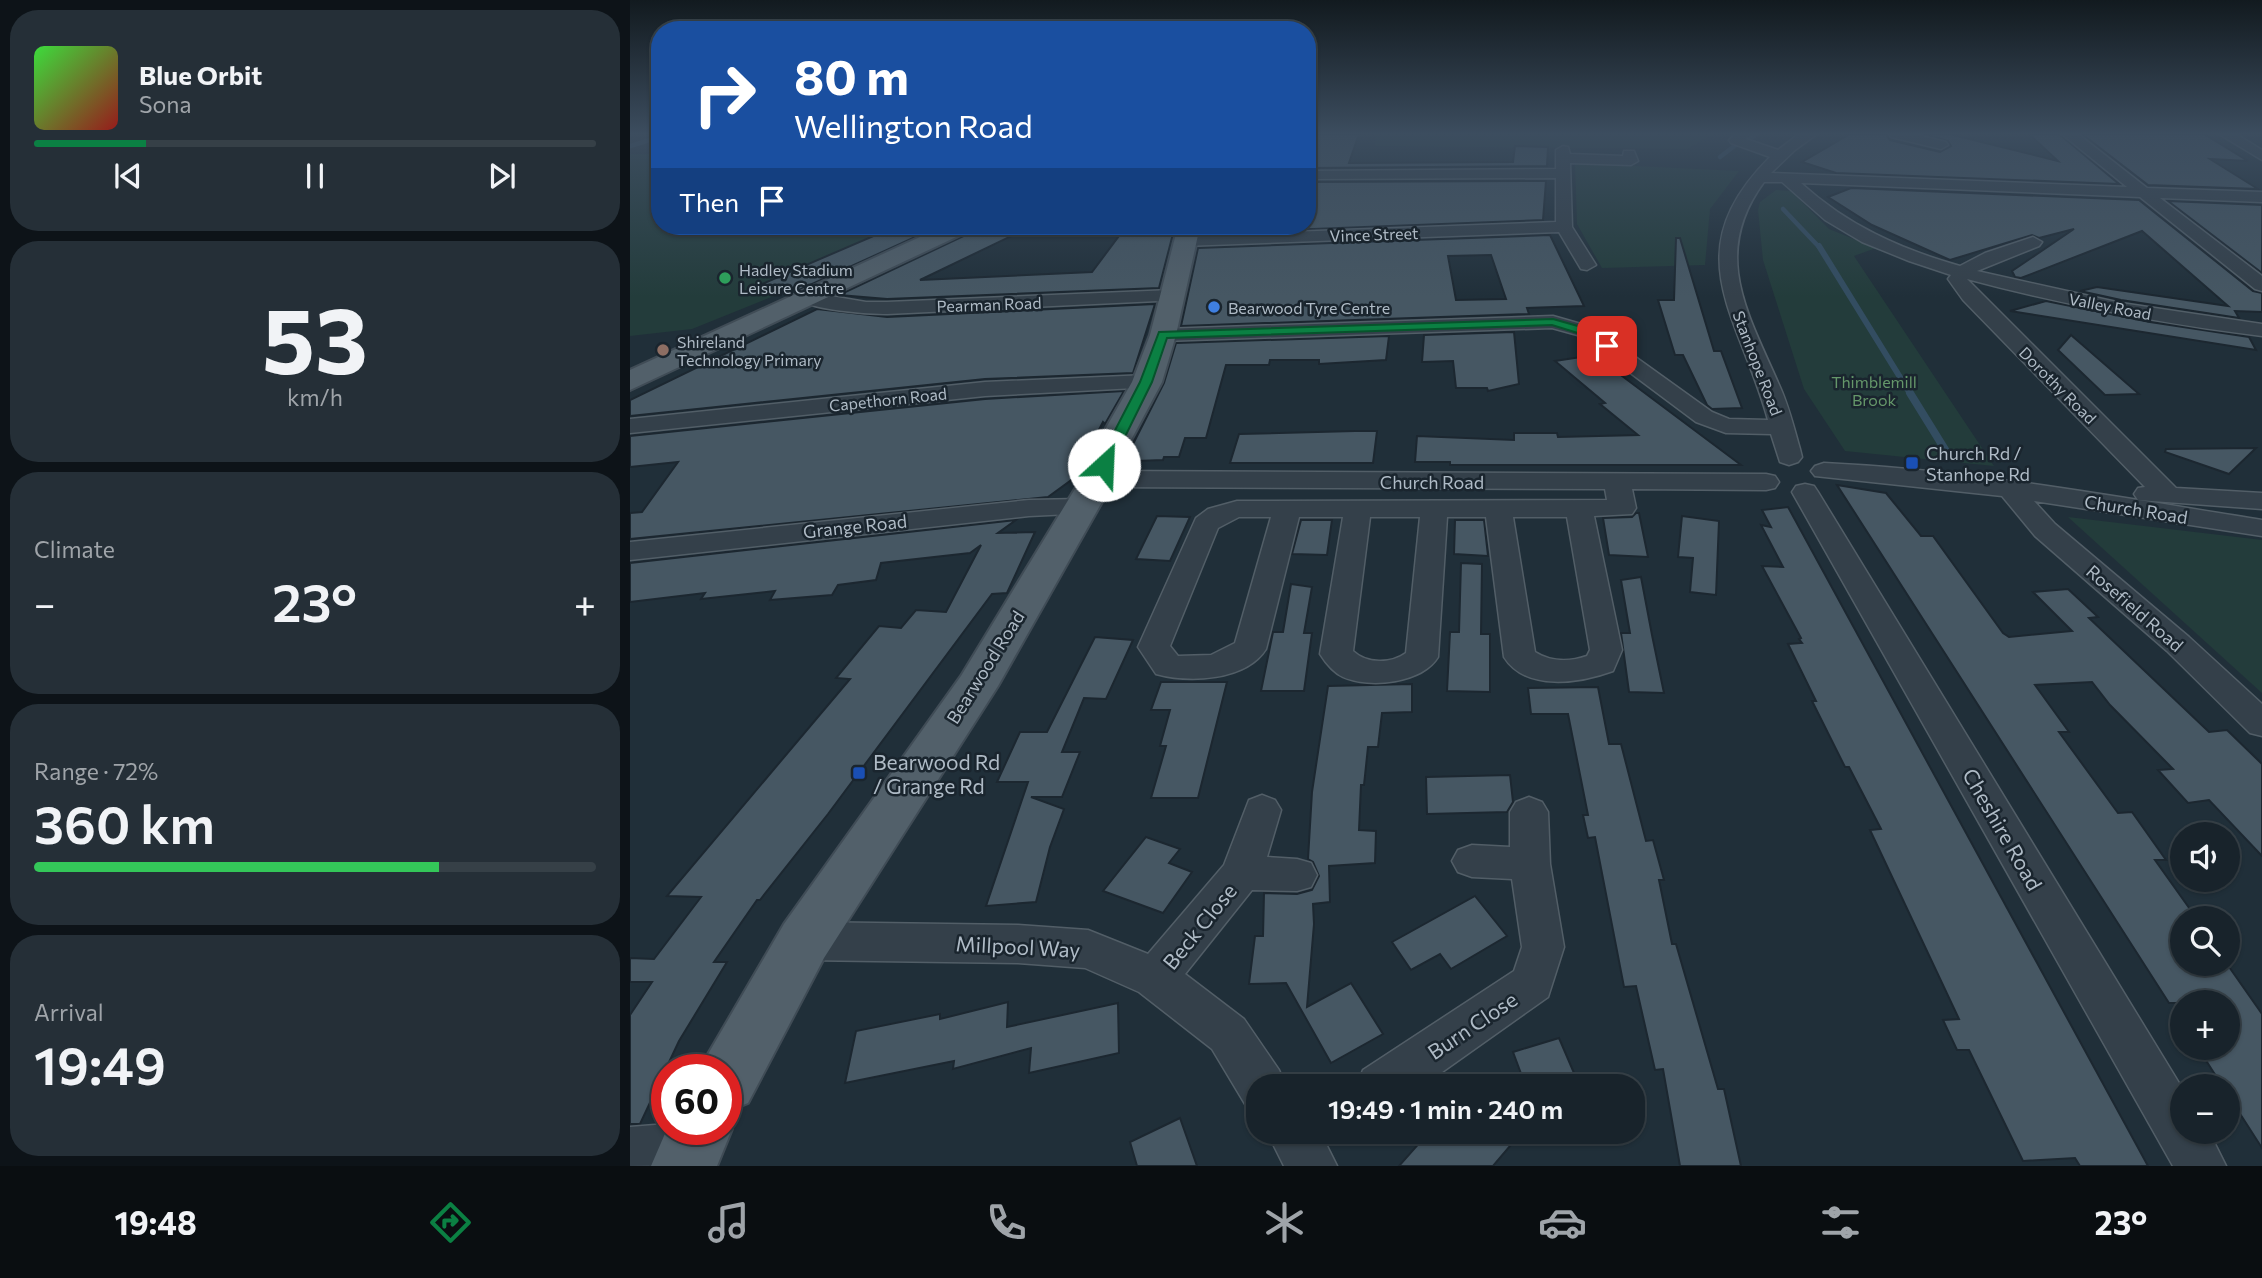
<!DOCTYPE html>
<html lang="en">
<head>
<meta charset="utf-8">
<style>
  :root { --surface:#18232b; --page:#252f37; --text:#f1f3f6; --muted:#9fa4a9; --line:#364047; --accent:#0b8043 }
  body { margin:0; font-family:Commissioner,sans-serif; background:var(--page); color:var(--text); height:100vh; display:flex; flex-direction:column; font-size:26px; white-space:nowrap }
  * { box-sizing:border-box; margin:0 }
  p { font-size:23px; color:var(--muted) }
  .icon { flex:none; width:38px; height:38px; fill:none; stroke:currentColor; stroke-width:2; stroke-linecap:round; stroke-linejoin:round }
  .map { position:relative; flex:1; overflow:hidden }
  .drawer { display:flex; flex-direction:column; gap:10px; padding:10px; background:#0d1318; width:630px }
  .drawer>* { flex:none }
  .hud { position:absolute; left:21px; top:21px; width:665px; height:214px; border-radius:28px; box-shadow:0 2px 5px #0004,0 0 0 2px var(--line); background:#1a4fa0; color:#fff; overflow:hidden }
  .fabs { position:absolute; left:1540px; top:822px; display:grid; gap:14px }
  .fabs a { display:grid; place-items:center; width:70px; height:70px; border-radius:50%; background:var(--surface); box-shadow:0 2px 5px #0004,0 0 0 2px var(--line); font-size:35px }
  .speed { position:absolute; left:21px; top:1054px; display:flex; gap:14px; font-size:35px; font-weight:700; text-align:center }
  .speed>* { display:grid; place-content:center; width:91px; height:91px; border-radius:50%; background:var(--surface); box-shadow:0 2px 5px #0004,0 0 0 2px var(--line); line-height:1 }
  .speed .limit { border:10px solid #d22; background:#fff; color:#111 }
  .pin { position:absolute; display:grid; place-items:center; width:60px; height:60px; color:#fff; margin:-30px; border-radius:14px; box-shadow:0 4px 10px #0006 }
  .me { position:absolute; width:77px; margin:-38px; rotate:25deg; stroke-linejoin:round; filter:drop-shadow(0 0 5px #0008) }
  .turn { display:flex; align-items:center; gap:24px; height:147px; padding:0 28px; font-size:32px }
  .turn .icon { width:91px; height:91px; stroke-width:2.5 }
  .turn b { display:block; font-size:49px; line-height:60px }
  .then { display:flex; align-items:center; height:66px; padding:0 28px; background:#0003; gap:14px; font-size:26px }
  .big { font-size:52px; font-weight:600; line-height:1.1 }
  .drawer .tile { flex:1; display:flex; flex-direction:column; justify-content:center; gap:10px; min-width:0; padding:0 24px; border-radius:28px; background:var(--page) }
  .drawer .dial { align-items:center; gap:0 }
  .dial b { font-size:91px; line-height:1 }
  .song { display:flex; align-items:center; gap:21px }
  .cover { width:84px; height:84px; border-radius:10px; background:linear-gradient(135deg,hsl(120 70% 55%),hsl(0 70% 35%)) }
  .played { height:7px; border-radius:4px; background:linear-gradient(90deg,var(--accent) 20%,var(--line) 20%) }
  .keys { display:flex; justify-content:space-around; direction:ltr }
  .heat { display:flex; justify-content:space-between; align-items:center; font-size:38px; direction:ltr }
  .charge { height:10px; border-radius:5px; background:linear-gradient(90deg,#34c759 72%,var(--line) 0) }
  .trip { position:absolute; left:616px; top:1074px; width:399px; height:70px; border-radius:28px; background:var(--surface); box-shadow:0 2px 5px #0004,0 0 0 2px var(--line); font-weight:600; line-height:70px; text-align:center }
  .tabs { display:flex; height:112px; justify-content:space-around; align-items:center; background:#0a0e11; color:var(--muted) }
  .tabs .icon { width:49px; height:49px }
  .tabs .current { color:var(--accent) }
  .tabs b { font-size:32px; color:var(--text) }
  main { display:flex; flex:1; min-height:0 }
  .map>svg:first-child { display:block }
  .green { fill:#233c3b }
  .lines { fill:none; stroke-linecap:round; stroke-linejoin:round }
  .stream-far2 { stroke:#334d61; stroke-width:4.5 }
  .stream-far1 { stroke:#334d61; stroke-width:6 }
  .stream { stroke:#334d61; stroke-width:8 }
  .building { fill:#465763; stroke:#1c2730; stroke-width:2; fill-rule:evenodd }
  .minor-casing { stroke:#525e67; stroke-width:3 }
  .major-casing { stroke:#404c56; stroke-width:4 }
  .minor { fill:#34404a; fill-rule:evenodd }
  .major { fill:#52606a; fill-rule:evenodd }
  .route { fill:#0b8043; stroke:#07532c; stroke-width:2 }
  .leisure-dot { fill:#2e9e5b; stroke:#1a252e; stroke-width:2.5 }
  .shop-dot { fill:#3f7fe0; stroke:#1a252e; stroke-width:2.5 }
  .education-dot { fill:#8d6e63; stroke:#1a252e; stroke-width:2.5 }
  .transit-dot { fill:#1a4fb4; stroke:#1a252e; stroke-width:2.5 }
  .labels { text-anchor:middle; dominant-baseline:central; stroke-width:5; stroke-linejoin:round; paint-order:stroke }
  .far-street-label { font-size:16px; fill:#afbbc6; stroke:#1a252e }
  .far-poi-label { font-size:16px; fill:#afbbc6; stroke:#1a252e; text-anchor:start }
  .far-park-label { font-size:16px; fill:#65976a; stroke:#1a252e }
  .poi-label { font-size:18px; fill:#afbbc6; stroke:#1a252e; text-anchor:start }
  .street-label { font-size:18px; fill:#afbbc6; stroke:#1a252e }
  .near-poi-label { font-size:21px; fill:#afbbc6; stroke:#1a252e; text-anchor:start }
  .near-street-label { font-size:21px; fill:#afbbc6; stroke:#1a252e }
</style>
</head>
<body>
<main>
<section class="drawer">
<div class="tile">
<div class="song"><i class="cover"></i><div><b>Blue Orbit</b><p>Sona</p></div></div>
<div class="played"></div>
<div class="keys"><svg class="icon" aria-label="previous" viewBox="0 0 24 24"><path d="M18 5L8 12l10 7zM5 5v14"/></svg><svg class="icon" aria-label="pause" viewBox="0 0 24 24"><path d="M8 5v14M16 5v14"/></svg><svg class="icon" aria-label="next" viewBox="0 0 24 24"><path d="M6 5l10 7-10 7zM19 5v14"/></svg></div>
</div>
<div class="tile dial"><b>53</b><p>km/h</p></div>
<div class="tile"><p>Climate</p>
<div class="heat"><a>−</a><b class="big">23°</b><a>+</a></div>
</div>
<div class="tile"><p>Range · 72%</p><b class="big">360 km</b><div class="charge"></div></div>
<div class="tile"><p>Arrival</p><b class="big">19:49</b></div>
</section>
<div class="map">
<svg width="1632" height="1166" viewBox="0 0 1632 1166">
  <rect width="100%" height="100%" fill="#202f39"/>
  <g class="green">
    <path d="M746 134H1084L1057 149 745 146Z"/>
    <path d="M0 154H30V226H318L62 329 0 336Z"/>
    <path d="M945 163 1109 171 1080 209 1075 265 972 268 947 224Z"/>
    <path d="M1146 190 1161 191 1199 229 1246 248 1224 256 1364 466 1215 451 1174 389 1133 260 1128 210 1130 202Z"/>
    <path d="M1438 517 1632 540V693Z"/>
  </g>
  <g class="lines">
    <g class="stream-far2">
      <path d="M1115 141 1127 134"/>
      <path d="M0 146 30 137"/>
      <path d="M1090 157 1107 144"/>
      <path d="M1153 209 1190 248"/>
    </g>
    <path class="stream-far1" d="M1189 246 1281 395"/>
    <path class="stream" d="M1280 393 1319 456"/>
  </g>
  <g class="building">
    <path d="M677 134H729L719 163 883 162 885 146 918 147 917 166 677 168Z"/>
    <path d="M1220 134H1256L1260 140 1310 152 1321 146 1318 141 1295 134H1319L1428 161 1399 134H1429L1489 184 1206 173 1172 162Z"/>
    <path d="M1452 134H1574L1618 161 1580 159 1628 189 1518 185Z"/>
    <path d="M916 181 913 220 657 230V226H677V182Z"/>
    <path d="M1221 188 1509 200 1623 291 1632 293V312L1605 311 1609 318 1491 300 1450 291 1467 287 1598 306 1512 231 1391 278 1385 277 1382 271 1444 229 1409 238 1402 235 1320 260 1242 225 1198 197Z"/>
    <path d="M1538 201 1632 205V273Z"/>
    <path d="M345 226H402L290 280 462 272 495 228 545 226 529 288 257 299 209 295 340 233Z"/>
    <path d="M262 228 294 233 169 290 132 284Z"/>
    <path d="M920 235 954 306 897 308 899 314 551 326 568 248ZM861 255 876 299 826 300 818 256Z"/>
    <path d="M1046 238H1050L1084 351H1091L1112 408 1082 409 1077 405 1053 355H1045L1028 300H1044Z"/>
    <path d="M1416 301 1520 322 1619 337 1626 350 1380 311Z"/>
    <path d="M525 304 503 373 355 379 0 416V400L187 309 257 317Z"/>
    <path d="M884 332 889 384 858 391 857 388H826L823 361 792 362 794 335Z"/>
    <path d="M1441 335 1509 394 1475 395 1428 350Z"/>
    <path d="M759 336 756 360 689 364V360H640L639 365H596L576 438H555L549 457H534L533 460 506 461 499 452 534 383 546 343Z"/>
    <path d="M964 355 1111 465H820V462H785L787 436 884 440V433H927L928 437 1008 435 970 404 975 403 925 361Z"/>
    <path d="M494 391 475 424 473 422 444 478 418 497 0 539V513L12 512 48 462 0 467V436L355 399Z"/>
    <path d="M725 431H747L743 463H600L609 434Z"/>
    <path d="M1626 448 1599 474 1535 452 1536 449Z"/>
    <path d="M1207 485 1256 493 1291 536H1303L1373 633 1379 637 1442 631 1403 592 1438 589 1468 617 1459 618 1579 732 1597 730 1632 764V856L1579 800 1558 803 1528 770 1543 769 1480 705 1462 682 1405 685 1439 732H1429L1488 813 1502 812 1536 860H1525L1567 919H1552V964H1597L1632 1014V1148L1598 1095V1087H1593L1568 1048H1598V1003H1539Z"/>
    <path d="M1158 507 1518 1166H1450L1445 1158 1393 1161 1339 1050H1327L1313 1020 1329 1019 1240 830 1251 829 1219 767H1215L1182 701H1186L1158 644 1172 643 1169 639 1171 638 1132 566 1153 567 1131 525 1141 527 1132 510Z"/>
    <path d="M1006 513H1009L1018 557 979 555 973 518 1002 517Z"/>
    <path d="M527 516 560 517 540 561 506 559Z"/>
    <path d="M1052 516 1089 521 1086 595 1060 592 1063 558 1048 557Z"/>
    <path d="M386 520 368 533 405 532 377 593 362 594 198 814 130 900H127L84 962H97L49 1041 10 1124H0V1015L22 982H0V958L24 959 71 897 37 896 220 679 206 678 249 626 271 628 286 610 316 612 351 545 340 553 251 563 246 580 208 585 202 595 140 600 145 591 71 599 75 593 0 602V563Z"/>
    <path d="M671 520H702L697 555 662 554Z"/>
    <path d="M825 520H854L858 556 824 554Z"/>
    <path d="M831 563 852 564 851 634H860V692L817 691 820 632H829Z"/>
    <path d="M1011 577 1022 635 1034 693 999 692 991 633H1000L991 580Z"/>
    <path d="M661 584 682 587 674 633H682L674 691H631L643 632H653Z"/>
    <path d="M465 637 503 640 476 699 454 698 432 752H450L432 797H401L434 809 420 847 406 902 356 906 398 782H367L390 732H417Z"/>
    <path d="M531 682H597L568 798H521L536 746H530L540 710H521Z"/>
    <path d="M782 684V712L752 713 748 747H738L734 785H731L729 830 746 831 745 863 699 866 700 902 683 904 684 924 677 1007 721 983 753 1034 701 1063 656 983 619 984 625 936H633L634 893 667 894 682 890 689 876 683 862 678 859 682 792 698 686Z"/>
    <path d="M968 687 979 744H991L1016 841 1023 840 1034 880H1029L1042 944H1046L1088 1089H1094L1111 1166H1050L1033 1069 1025 1070 1006 986 994 987 965 837 958 838 953 815H958L938 714H901L898 688Z"/>
    <path d="M880 775 883 802 877 812 797 814 796 777Z"/>
    <path d="M516 837 550 849 539 863 562 872 533 913 473 891Z"/>
    <path d="M845 896 877 936 821 969 810 954 781 970 762 942Z"/>
    <path d="M378 1002 377 1027 488 1003 489 1053 399 1073 401 1048 323 1069 324 1061 215 1083 226 1031 310 1014V1019Z"/>
    <path d="M929 1038 950 1087H896L883 1052Z"/>
    <path d="M550 1118 567 1166H507L500 1142Z"/>
    <path d="M799 1132H892L863 1166H769Z"/>
  </g>
  <g class="lines">
    <defs>
      <g id="minor">
        <path d="M1106 134H1122L1116 139 1148 150 1169 134H1187L1165 150 1141 173 1497 187 1432 134H1448L1517 188 1632 192V202L1530 198 1632 276V291L1625 289 1510 197 1171 183C1217 225 1270 249 1330 266L1355 253 1403 237 1412 242 1409 246 1347 271 1491 303 1632 324V336C1533 324 1434 305 1337 279L1546 488 1632 493V509L1508 500 1504 494 1508 488 1515 487 1333 300 1318 279 1321 275 1279 261 1232 242 1195 220 1152 182H1134C1080 255 1119 315 1150 387 1159 407 1164 428 1170 449L1172 457 1168 462 1159 465 1150 462 1141 434 1096 433 1066 422 951 336 922 328 533 341 526 339 523 335 526 331 533 329 923 316 965 328 1082 412 1099 419 1138 420C1109 314 1044 253 1140 157L1101 143 1099 140Z"/>
        <path d="M1259 134H1283L1316 142 1318 145 1311 149 1261 137Z"/>
        <path d="M1589 134H1606L1632 150V160Z"/>
        <path d="M933 146 938 147 940 154 993 156 994 151H1004L1008 161 1001 165 940 163 942 227 966 265 957 270 951 269 929 232 554 246 545 241 554 236 926 222V178L677 179V171L926 169V150Z"/>
        <path d="M542 290 549 292 552 296 549 300 257 314C239 314 178 310 167 298L177 292 236 302H257Z"/>
        <path d="M517 375 525 377 528 382 525 387 355 396 0 433V419L355 382Z"/>
        <path d="M1194 463C1341 470 1487 497 1632 520V536L1404 501 1425 524 1559 637 1632 704V736L1620 733 1537 651 1405 536 1372 496 1185 476 1181 471 1185 466Z"/>
        <path d="M468 471 1136 474 1145 476 1149 482 1145 488 1136 490 1002 489 1006 508 1002 514 964 516 992 650 983 671C950 683 896 692 874 657L856 517H817L808 657C792 683 740 689 713 677 704 673 695 662 690 654L713 517H669L636 649C616 681 559 683 526 674L508 647 566 518 578 509 607 501 977 500 975 489 468 487 459 485 455 479 459 473ZM609 517H641L605 643 581 655 548 656 540 646 588 528ZM740 517H790L776 653C761 664 737 664 723 651ZM883 517H937L960 650 957 656C940 662 921 662 905 652Z"/>
        <path d="M1175 484 1184 486 1188 492 1552 1088V1132H1579L1596 1166H1543L1162 492 1166 486Z"/>
        <path d="M451 499 461 501 464 507 461 513 399 516 0 560V542L399 500Z"/>
        <path d="M632 795 645 800 651 810 637 857 667 859 681 863 687 875 681 887 667 891 622 890 555 974 614 1019 649 1070 656 1087H628V1109L615 1104 582 1049 509 992 455 968 388 963 174 960 159 954 153 941 159 928 174 922 388 925 458 930 518 954 594 865 619 800Z"/>
        <path d="M899 797 912 802 918 812 920 864 934 947 918 997 791 1087H726L733 1070 884 971 892 947 882 879 842 877 828 872 822 861 828 850 842 845 880 847V812L886 802Z"/>
        <path d="M37 1124V1129H78L85 1147 78 1165 0 1166V1127Z"/>
        <path d="M637 1132H690L707 1166H654Z"/>
      </g>
      <g id="major">
        <path d="M314 226H342L339 231 0 390V370Z"/>
        <path d="M548 226H570L546 335 532 382 500 442 485 479 368 686 194 958 118 1103 96 1112V1069H70L74 1061 154 924 331 676 451 479 468 442 502 382 520 335Z"/>
        <path d="M96 1115 102 1129 87 1166H21L37 1129H96Z"/>
      </g>
    </defs>
    <use href="#minor" class="minor-casing"/>
    <use href="#major" class="major-casing"/>
    <use href="#minor" class="minor"/>
    <use href="#major" class="major"/>
  </g>
  <linearGradient id="sky" x2="0" y2="1"><stop stop-color="#121a1f"/><stop offset="0.45" stop-color="#3c4d5f"/><stop offset="1" stop-color="#3c4d5f" stop-opacity="0"/></linearGradient>
  <rect width="1632" height="297" fill="url(#sky)"/>
  <path class="route" d="M923 319 962 330 983 346 973 349 954 335 922 325 537 338 522 382 481 465 474 469 467 465 510 382 529 332Z"/>
  <circle class="leisure-dot" cx="95" cy="278" r="7"/>
  <circle class="shop-dot" cx="584" cy="307" r="7"/>
  <circle class="education-dot" cx="33" cy="350" r="7"/>
  <g class="transit-dot">
    <rect x="1275" y="456" width="14" height="14" rx="3.5"/>
    <rect x="222" y="766" width="14" height="14" rx="3.5"/>
  </g>
  <g class="labels">
    <g class="far-street-label">
      <text transform="translate(744 234) rotate(-2)">Vince Street</text>
      <text transform="translate(359 304) rotate(-2)">Pearman Road</text>
      <text transform="translate(1480 306) rotate(11)">Valley Road</text>
      <text transform="translate(1128 363) rotate(69)">Stanhope Road</text>
      <text transform="translate(1428 385) rotate(45)">Dorothy Road</text>
      <text transform="translate(258 399) rotate(-6)">Capethorn Road</text>
    </g>
    <g class="far-poi-label">
      <text x="109" y="269">Hadley Stadium<tspan x="109" dy="18">Leisure Centre</tspan></text>
      <text x="598" y="307">Bearwood Tyre Centre</text>
      <text x="47" y="341">Shireland<tspan x="47" dy="18">Technology Primary</tspan></text>
    </g>
    <g class="far-park-label">
      <text x="1244" y="381">Thimblemill<tspan x="1244" dy="18">Brook</tspan></text>
    </g>
    <g class="poi-label">
      <text x="1296" y="453">Church Rd /<tspan x="1296" dy="21">Stanhope Rd</tspan></text>
    </g>
    <g class="street-label">
      <text x="802" y="482">Church Road</text>
      <text transform="translate(1506 509) rotate(9)">Church Road</text>
      <text transform="translate(225 526) rotate(-6)">Grange Road</text>
      <text transform="translate(1505 608) rotate(41)">Rosefield Road</text>
      <text transform="translate(355 667) rotate(-58)">Bearwood Road</text>
    </g>
    <g class="near-poi-label">
      <text x="243" y="761">Bearwood Rd<tspan x="243" dy="24">/ Grange Rd</tspan></text>
    </g>
    <g class="near-street-label">
      <text transform="translate(1373 829) rotate(60)">Cheshire Road</text>
      <text transform="translate(569 926) rotate(-51)">Beck Close</text>
      <text transform="translate(388 946) rotate(3)">Millpool Way</text>
      <text transform="translate(842 1025) rotate(-34)">Burn Close</text>
    </g>
  </g>
</svg>
<div class="fabs">
<a><svg class="icon" aria-label="sound" viewBox="0 0 24 24"><path d="M4 9h4l5-4v14l-5-4H4zM17 9q2 3 0 6"/></svg></a>
<a><svg class="icon" aria-label="search" viewBox="0 0 24 24"><circle cx="10" cy="10" r="6"/><path d="M15 15l6 6"/></svg></a>
<a>+</a>
<a>−</a>
</div>
<div class="speed"><div class="limit">60</div></div>
<div class="pin" style="left:977px;top:346px;background:#d93025"><svg class="icon" aria-label="arrive" viewBox="0 0 24 24"><path d="M6 21V4h12l-3 4 3 4H6"/></svg></div>
<svg class="me" style="left:474px;top:465px" viewBox="-20 -20 40 40"><circle r="19" fill="#fff"/><path d="M0-13L10 11 0 6-10 11z" fill="#0b8043"/></svg>
<div class="trip">19:49 · 1 min · 240 m</div>
<div class="hud">
<div class="turn"><svg class="icon" aria-label="right" viewBox="0 0 24 24"><path d="M7 20v-9h11M14 6l5 5-5 5"/></svg><div><b>80 m</b>Wellington Road</div></div>
<div class="then">Then<svg class="icon" aria-label="arrive" viewBox="0 0 24 24"><path d="M6 21V4h12l-3 4 3 4H6"/></svg></div>
</div>
</div>
</main>
<nav class="tabs">
<b>19:48</b>
<svg class="icon current" aria-label="directions" viewBox="0 0 24 24"><path d="M12 3l9 9-9 9-9-9zM9 14v-3h6M13 9l2 2-2 2"/></svg>
<svg class="icon" aria-label="music" viewBox="0 0 24 24"><path d="M9 18V5l10-2v13"/><circle cx="6" cy="18" r="3"/><circle cx="16" cy="16" r="3"/></svg>
<svg class="icon" aria-label="phone" viewBox="0 0 24 24"><path d="M5 4h4l2 5-3 2q2 4 5 5l2-3 5 2v4C11 20 4 13 5 4z"/></svg>
<svg class="icon" aria-label="climate" viewBox="0 0 24 24"><path d="M12 3v18M4 7l16 10M4 17L20 7"/></svg>
<svg class="icon" aria-label="car" viewBox="0 0 24 24"><path d="M5 17H2v-5l4-1 3-4h7l3 4 3 1v5h-3M9 17h6M6 11h13"/><circle cx="7" cy="17" r="2"/><circle cx="17" cy="17" r="2"/></svg>
<svg class="icon" aria-label="filters" viewBox="0 0 24 24"><path d="M4 7h16M4 17h16"/><circle cx="9" cy="7" r="2"/><circle cx="15" cy="17" r="2"/></svg>
<b>23°</b>
</nav>
</body>
</html>
